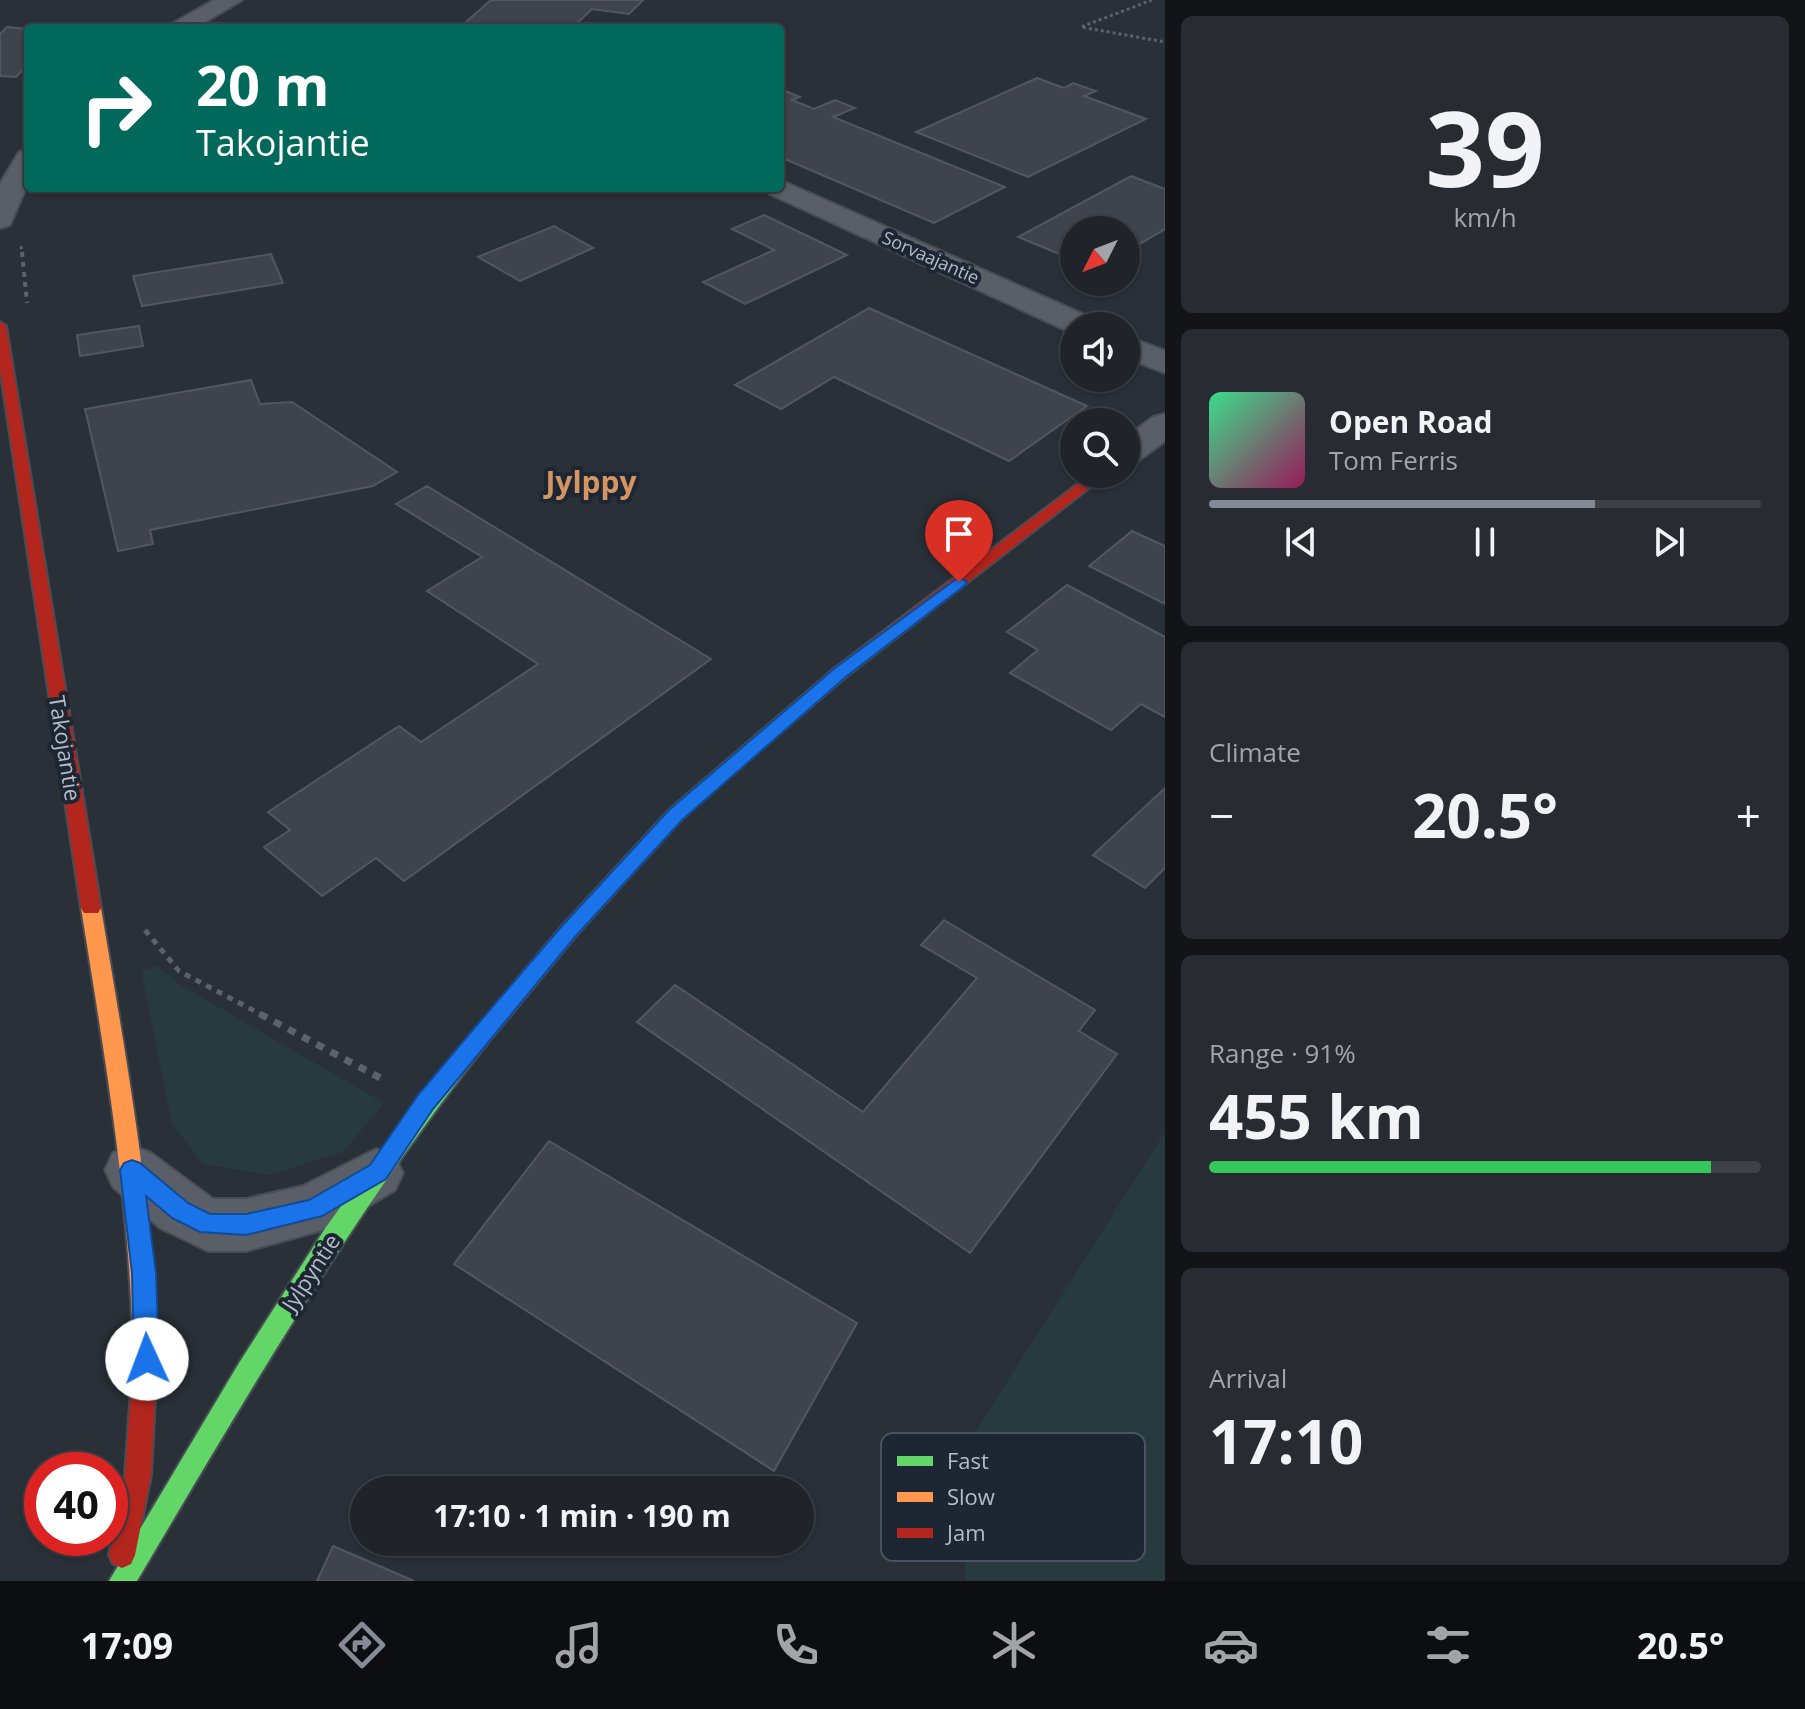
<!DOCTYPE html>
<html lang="en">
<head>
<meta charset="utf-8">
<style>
  :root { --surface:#20242a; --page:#282c32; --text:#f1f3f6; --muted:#a2a4a8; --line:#3d4147; --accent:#848b96 }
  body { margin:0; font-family:"Open Sans",sans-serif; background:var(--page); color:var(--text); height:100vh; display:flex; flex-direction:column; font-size:30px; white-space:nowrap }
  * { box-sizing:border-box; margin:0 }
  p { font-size:26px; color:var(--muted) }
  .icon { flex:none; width:44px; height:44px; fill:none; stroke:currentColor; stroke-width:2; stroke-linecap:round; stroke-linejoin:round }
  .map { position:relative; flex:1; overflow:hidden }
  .drawer { display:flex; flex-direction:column; gap:16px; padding:16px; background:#121417; width:640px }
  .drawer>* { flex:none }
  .hud { position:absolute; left:24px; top:24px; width:760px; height:168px; border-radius:8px; box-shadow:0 2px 6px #0004,0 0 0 2px var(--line); background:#00695c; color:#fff; overflow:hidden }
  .needle { width:52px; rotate:228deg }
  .buttons { position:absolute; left:1060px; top:216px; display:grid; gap:16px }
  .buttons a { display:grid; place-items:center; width:80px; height:80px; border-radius:50%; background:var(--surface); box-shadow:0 2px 6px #0004,0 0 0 2px var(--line); font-size:40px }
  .speed { position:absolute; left:24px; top:1452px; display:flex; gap:16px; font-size:40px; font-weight:700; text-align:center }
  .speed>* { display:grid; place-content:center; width:104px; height:104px; border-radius:50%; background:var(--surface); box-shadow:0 2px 6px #0004,0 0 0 2px var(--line); line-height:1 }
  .speed .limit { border:12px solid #d22; background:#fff; color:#111 }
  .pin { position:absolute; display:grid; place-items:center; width:68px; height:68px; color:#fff; margin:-82px -34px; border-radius:50% 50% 50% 0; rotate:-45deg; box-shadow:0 0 8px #0007 }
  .pin .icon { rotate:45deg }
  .me { position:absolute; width:88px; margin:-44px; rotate:358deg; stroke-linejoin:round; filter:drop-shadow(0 0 6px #0008) }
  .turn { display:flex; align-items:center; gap:28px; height:168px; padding:0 40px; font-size:36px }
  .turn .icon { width:104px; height:104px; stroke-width:2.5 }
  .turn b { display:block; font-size:56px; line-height:68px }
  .big { font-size:60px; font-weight:700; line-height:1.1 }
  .drawer .card { flex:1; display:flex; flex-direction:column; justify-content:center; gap:12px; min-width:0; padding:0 28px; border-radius:12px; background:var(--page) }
  .drawer .dial { align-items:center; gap:0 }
  .dial b { font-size:104px; line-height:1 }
  .song { display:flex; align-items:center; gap:24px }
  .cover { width:96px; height:96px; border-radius:12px; background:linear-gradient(135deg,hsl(150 70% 55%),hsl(330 70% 35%)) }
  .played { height:8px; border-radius:4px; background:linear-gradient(90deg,var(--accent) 70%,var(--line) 70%) }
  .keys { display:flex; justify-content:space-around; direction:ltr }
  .heat { display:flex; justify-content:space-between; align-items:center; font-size:44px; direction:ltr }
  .charge { height:12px; border-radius:6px; background:linear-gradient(90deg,#34c759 91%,var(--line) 0) }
  .trip { position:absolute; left:350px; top:1476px; width:464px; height:80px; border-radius:40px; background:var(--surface); box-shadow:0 2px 6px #0004,0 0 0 2px var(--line); font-weight:700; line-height:80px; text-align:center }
  .menu { display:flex; height:128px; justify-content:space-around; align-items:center; background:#0d0e11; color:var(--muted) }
  .menu .icon { width:56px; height:56px }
  .menu .active { color:var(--accent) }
  .menu b { font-size:36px; color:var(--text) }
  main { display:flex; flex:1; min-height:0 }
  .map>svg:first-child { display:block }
  .green { fill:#273a3e }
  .building { fill:#3f444c; stroke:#52575f; stroke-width:2 }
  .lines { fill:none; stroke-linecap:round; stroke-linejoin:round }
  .street-casing { stroke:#484c55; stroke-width:4 }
  .fast-casing { stroke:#484c55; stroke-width:4 }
  .slow-casing { stroke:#484c55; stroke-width:4 }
  .jam-casing { stroke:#484c55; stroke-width:4 }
  .path-far3 { stroke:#5c6268; stroke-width:3; stroke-dasharray:3 3; stroke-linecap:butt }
  .path-far2 { stroke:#5c6268; stroke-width:4; stroke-dasharray:5 5; stroke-linecap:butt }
  .path-far1 { stroke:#5c6268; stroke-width:5; stroke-dasharray:6 6; stroke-linecap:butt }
  .path { stroke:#5c6268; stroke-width:7; stroke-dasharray:8 8; stroke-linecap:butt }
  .street { fill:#5a5e66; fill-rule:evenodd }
  .fast { fill:#63d668; fill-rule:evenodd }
  .slow { fill:#ff974d; fill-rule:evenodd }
  .jam { fill:#b3261e; fill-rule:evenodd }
  .route { fill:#1a73e8; stroke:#114b97; stroke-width:2 }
  .labels { text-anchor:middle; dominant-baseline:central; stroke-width:8; stroke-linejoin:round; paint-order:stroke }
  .far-street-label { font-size:18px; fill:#b4bcc9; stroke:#1d2633 }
  .street-label { font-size:22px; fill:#b4bcc9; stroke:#1d2633 }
  .district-label { font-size:30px; font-weight:bold; fill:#d59563; stroke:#1d2633 }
  .key { fill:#1d2633; stroke:#4a5360; stroke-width:2 }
  .key-label { font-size:22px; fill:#b4bcc9 }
</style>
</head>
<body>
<main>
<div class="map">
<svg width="1165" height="1581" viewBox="0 0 1165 1581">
  <rect width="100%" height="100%" fill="#2a3038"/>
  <g class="green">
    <path d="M157 966 179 984 384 1103 343 1152 269 1175 203 1164 172 1124 141 971Z"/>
    <path d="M1165 1132V1581H966L957 1461Z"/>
  </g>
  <g class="building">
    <path d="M491 0H643L629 14 592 9 572 28H459Z"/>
    <path d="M7 27 28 29V65L16 77 0 76V34Z"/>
    <path d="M1037 78 1064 88 1073 83 1096 91 1084 96 1146 119 1028 177 916 132Z"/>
    <path d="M783 90 800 97 792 100 814 109 835 100 855 108 833 117 1005 187 934 223 780 157V91Z"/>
    <path d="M1131 176 1165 189V229L1126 252V230H1074V260L1018 237Z"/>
    <path d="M764 215 847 255 745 304 703 282 774 250 732 229Z"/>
    <path d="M554 226 593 248 520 281 478 257Z"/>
    <path d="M271 254 283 283 142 306 133 276Z"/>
    <path d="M869 308 1087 406 1009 461 834 377 781 409 735 385Z"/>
    <path d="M139 326 143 346 80 356 77 335Z"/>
    <path d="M251 380 260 404 292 402 397 472 373 486 150 530 153 544 118 551 85 409Z"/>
    <path d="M427 486 711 659 404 881 376 858 322 896 264 847 290 830 268 812 399 726 421 742 538 664 427 591 482 557 396 504Z"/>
    <path d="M1132 531 1165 546V604L1089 566Z"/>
    <path d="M1067 585 1165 637V717L1141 704 1111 730 1010 673 1038 650 1007 632Z"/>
    <path d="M1165 788V868L1145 888 1093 855Z"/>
    <path d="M944 920 1095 1010 1079 1031 1117 1054 970 1253 637 1022 675 985 863 1112 977 978 921 945Z"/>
    <path d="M549 1141 857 1323 774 1471 454 1264Z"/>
    <path d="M333 1546 414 1581H317Z"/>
  </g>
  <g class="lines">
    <defs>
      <g id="street">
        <path d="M214 0H242L195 28H165Z"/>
        <path d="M28 150V183L10 225 0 228V184L19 152Z"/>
        <path d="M780 180 1094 319 1099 326H1074L1072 333 770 194 766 188H780Z"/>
        <path d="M1126 336 1165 351V373L1126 358Z"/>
        <path d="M1165 414V441L1138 461 1126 464V437L1153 417Z"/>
        <path d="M132 1146 151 1153 213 1199H246L303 1186 376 1149 395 1156 403 1173 395 1190 334 1227 246 1251H208L160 1228 113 1187 105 1170 113 1153Z"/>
      </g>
      <path id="fast" d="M479 1030 486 1033 489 1039 486 1045C353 1213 246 1397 137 1581H109L239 1363 326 1227 421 1096 472 1033Z"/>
      <g id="slow">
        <path d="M752 742 761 748 758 752 681 820 575 937 486 1045 479 1048 472 1045 469 1039 472 1033 561 927 669 810 746 744Z"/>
        <path d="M91 901 98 903 101 908C126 1058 154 1207 157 1360L154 1368 145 1372 136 1368 133 1360C131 1207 105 1058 81 908L84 903Z"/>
      </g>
      <g id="jam">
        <path d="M0 322 6 326 101 908 98 913H84L81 908 0 368Z"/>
        <path d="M1091 474H1107L847 676 758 752H746L743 748 746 744 835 668Z"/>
        <path d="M145 1348 154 1352 157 1360 151 1475 135 1555 131 1564 122 1568 113 1564 109 1555 125 1475 133 1360 136 1352Z"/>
      </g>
    </defs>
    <use href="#street" class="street-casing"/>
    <use href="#fast" class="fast-casing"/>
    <use href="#slow" class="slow-casing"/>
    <use href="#jam" class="jam-casing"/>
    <g class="path-far3">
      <path d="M1152 0 1081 27 1165 42"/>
      <path d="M21 246 22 254"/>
    </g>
    <path class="path-far2" d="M22 252 27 303"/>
    <path class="path-far1" d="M145 930 179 971 264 1016"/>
    <path class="path" d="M260 1014 384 1080"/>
    <use href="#street" class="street"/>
    <use href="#fast" class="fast"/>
    <use href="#slow" class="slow"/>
    <use href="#jam" class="jam"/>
  </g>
  <path class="route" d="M959 577 967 582 964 586 847 676 682 820 575 937 486 1045 433 1109 386 1179 322 1216 246 1235 200 1232 172 1218 146 1196 156 1273 159 1359 156 1367 147 1371 138 1367 134 1359 132 1273 120 1170 124 1163 132 1160 140 1163 188 1203 210 1214H246L309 1200 370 1165 418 1095 471 1032 561 927 669 810 835 668Z"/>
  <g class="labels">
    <g class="far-street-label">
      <text transform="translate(931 257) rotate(24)">Sorvaajantie</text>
    </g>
    <g class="street-label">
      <text transform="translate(66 748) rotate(81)">Takojantie</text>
      <text transform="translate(310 1272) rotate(-57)">Jylpyntie</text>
    </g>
    <g class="district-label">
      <text x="591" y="481">Jylppy</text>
    </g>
  </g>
  <rect x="881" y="1433" width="264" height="128" rx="12" class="key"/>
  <rect x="897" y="1456" width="36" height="10" fill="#63d668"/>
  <rect x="897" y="1492" width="36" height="10" fill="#ff974d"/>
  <rect x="897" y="1528" width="36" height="10" fill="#b3261e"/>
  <g class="key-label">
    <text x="947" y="1469">Fast</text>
    <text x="947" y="1505">Slow</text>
    <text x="947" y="1541">Jam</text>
  </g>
</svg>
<div class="buttons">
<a><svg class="needle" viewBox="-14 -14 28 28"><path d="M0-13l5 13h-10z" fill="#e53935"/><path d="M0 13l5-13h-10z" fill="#a2a4a8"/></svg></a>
<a><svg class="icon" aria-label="sound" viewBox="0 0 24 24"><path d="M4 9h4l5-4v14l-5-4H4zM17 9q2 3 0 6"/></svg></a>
<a><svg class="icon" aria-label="search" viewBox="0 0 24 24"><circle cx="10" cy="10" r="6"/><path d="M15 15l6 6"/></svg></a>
</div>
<div class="speed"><div class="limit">40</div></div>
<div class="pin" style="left:959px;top:582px;background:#d93025"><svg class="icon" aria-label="arrive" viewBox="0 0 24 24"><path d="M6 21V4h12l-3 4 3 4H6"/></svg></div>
<svg class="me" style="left:147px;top:1359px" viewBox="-20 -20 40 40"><circle r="19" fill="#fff"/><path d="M0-13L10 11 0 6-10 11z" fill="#1a73e8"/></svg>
<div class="trip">17:10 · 1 min · 190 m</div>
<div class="hud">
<div class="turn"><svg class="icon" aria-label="right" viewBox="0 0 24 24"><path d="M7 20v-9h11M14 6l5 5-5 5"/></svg><div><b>20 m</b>Takojantie</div></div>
</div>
</div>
<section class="drawer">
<div class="card dial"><b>39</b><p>km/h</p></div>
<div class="card">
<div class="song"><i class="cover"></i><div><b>Open Road</b><p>Tom Ferris</p></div></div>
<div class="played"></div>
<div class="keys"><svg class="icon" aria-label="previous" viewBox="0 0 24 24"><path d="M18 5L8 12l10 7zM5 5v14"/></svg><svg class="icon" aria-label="pause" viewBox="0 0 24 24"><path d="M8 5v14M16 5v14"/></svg><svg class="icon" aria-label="next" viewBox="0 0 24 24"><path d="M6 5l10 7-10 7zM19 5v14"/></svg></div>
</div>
<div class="card"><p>Climate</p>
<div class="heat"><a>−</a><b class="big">20.5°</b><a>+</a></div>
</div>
<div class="card"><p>Range · 91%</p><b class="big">455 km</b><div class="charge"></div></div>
<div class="card"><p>Arrival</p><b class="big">17:10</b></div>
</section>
</main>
<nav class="menu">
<b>17:09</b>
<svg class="icon active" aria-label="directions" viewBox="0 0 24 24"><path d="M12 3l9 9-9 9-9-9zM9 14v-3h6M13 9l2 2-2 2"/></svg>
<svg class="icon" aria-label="music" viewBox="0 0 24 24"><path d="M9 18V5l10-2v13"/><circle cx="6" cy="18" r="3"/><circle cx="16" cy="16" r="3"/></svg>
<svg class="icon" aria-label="phone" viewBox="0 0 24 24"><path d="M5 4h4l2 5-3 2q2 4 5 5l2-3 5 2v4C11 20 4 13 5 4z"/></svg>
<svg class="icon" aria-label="climate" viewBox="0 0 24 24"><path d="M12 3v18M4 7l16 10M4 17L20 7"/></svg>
<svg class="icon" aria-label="car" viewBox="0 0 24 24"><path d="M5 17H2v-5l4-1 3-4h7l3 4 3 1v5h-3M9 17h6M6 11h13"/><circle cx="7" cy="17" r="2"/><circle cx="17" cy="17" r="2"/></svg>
<svg class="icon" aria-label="filters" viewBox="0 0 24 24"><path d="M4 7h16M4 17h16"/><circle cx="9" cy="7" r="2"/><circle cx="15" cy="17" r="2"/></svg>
<b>20.5°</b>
</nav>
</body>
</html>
